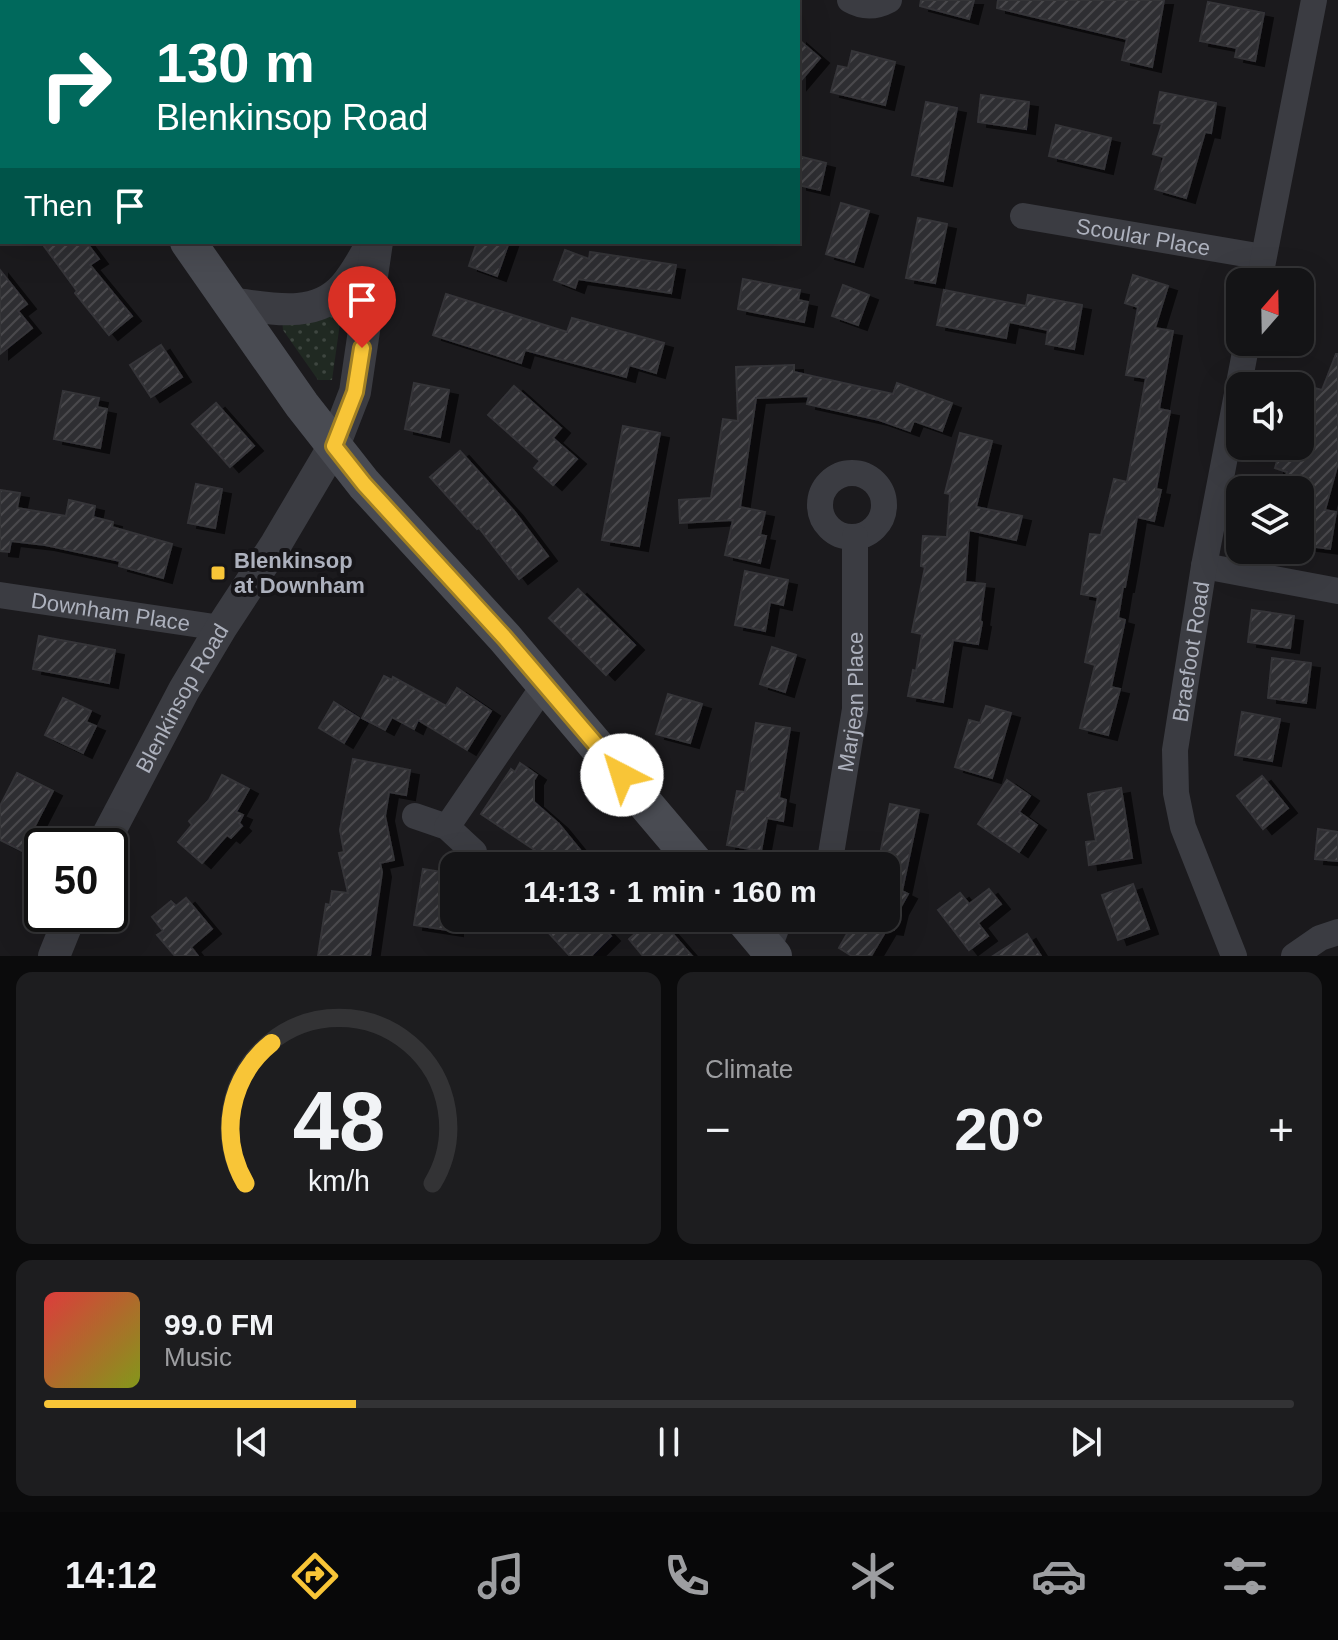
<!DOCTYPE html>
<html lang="en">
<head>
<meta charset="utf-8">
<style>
  :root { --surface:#141416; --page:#1d1d1f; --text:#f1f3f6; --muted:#9d9ea1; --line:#333335; --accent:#f8c537 }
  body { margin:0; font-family:Helvetica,sans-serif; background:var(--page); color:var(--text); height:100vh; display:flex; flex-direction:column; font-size:30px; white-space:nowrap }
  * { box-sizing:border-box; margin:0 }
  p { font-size:26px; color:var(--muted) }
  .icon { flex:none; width:44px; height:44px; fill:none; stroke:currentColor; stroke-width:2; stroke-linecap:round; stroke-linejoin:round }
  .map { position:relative; height:956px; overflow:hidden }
  .side { display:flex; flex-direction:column; gap:16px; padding:16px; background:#0b0b0c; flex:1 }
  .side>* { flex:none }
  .banner { position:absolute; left:0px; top:0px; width:800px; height:244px; box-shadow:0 8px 32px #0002,0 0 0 2px var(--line); background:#00695c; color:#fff; overflow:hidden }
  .needle { width:52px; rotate:20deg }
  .controls { position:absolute; left:1226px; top:268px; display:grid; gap:16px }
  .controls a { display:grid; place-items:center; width:88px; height:88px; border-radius:16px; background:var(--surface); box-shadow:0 8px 32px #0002,0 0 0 2px var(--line); font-size:40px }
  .speed { position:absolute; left:24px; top:828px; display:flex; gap:16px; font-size:40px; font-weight:700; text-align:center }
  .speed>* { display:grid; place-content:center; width:104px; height:104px; border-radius:50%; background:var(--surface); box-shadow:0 8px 32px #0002,0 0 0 2px var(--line); line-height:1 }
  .speed .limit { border:4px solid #111; border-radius:12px; background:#fff; color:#111 }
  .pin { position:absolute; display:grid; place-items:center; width:68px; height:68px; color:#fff; margin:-82px -34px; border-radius:50% 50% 50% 0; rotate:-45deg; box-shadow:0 0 8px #0007 }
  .pin .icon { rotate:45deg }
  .me { position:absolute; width:88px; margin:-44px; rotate:320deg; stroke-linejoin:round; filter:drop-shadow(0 0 6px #0008) }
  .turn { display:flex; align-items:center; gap:28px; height:168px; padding:0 24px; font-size:36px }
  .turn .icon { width:104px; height:104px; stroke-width:2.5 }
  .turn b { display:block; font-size:56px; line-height:68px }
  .then { display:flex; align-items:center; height:76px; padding:0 24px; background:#0003; gap:16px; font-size:30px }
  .big { font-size:60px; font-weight:700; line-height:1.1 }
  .side .card { flex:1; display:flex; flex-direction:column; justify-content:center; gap:12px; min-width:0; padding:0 28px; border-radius:16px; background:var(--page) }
  .side .dial { align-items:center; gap:0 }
  .dial svg { height:208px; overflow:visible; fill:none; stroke:var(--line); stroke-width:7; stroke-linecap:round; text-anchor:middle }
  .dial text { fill:var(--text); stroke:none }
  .song { display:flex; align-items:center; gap:24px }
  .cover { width:96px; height:96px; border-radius:12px; background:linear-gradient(135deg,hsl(0 70% 55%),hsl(70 70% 35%)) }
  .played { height:8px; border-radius:4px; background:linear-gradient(90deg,var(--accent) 25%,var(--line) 25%) }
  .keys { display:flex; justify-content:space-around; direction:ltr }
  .heat { display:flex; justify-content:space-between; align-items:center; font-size:44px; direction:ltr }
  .side .tiles { flex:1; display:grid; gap:16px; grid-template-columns:1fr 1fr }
  .card:last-child { grid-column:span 2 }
  .trip { position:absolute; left:440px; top:852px; width:460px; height:80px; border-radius:16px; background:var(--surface); box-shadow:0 8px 32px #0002,0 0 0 2px var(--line); font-weight:700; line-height:80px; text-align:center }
  .tab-bar { display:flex; height:128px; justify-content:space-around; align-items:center; background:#080809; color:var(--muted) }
  .tab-bar .icon { width:56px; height:56px }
  .tab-bar .active { color:var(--accent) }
  .tab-bar b { font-size:36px; color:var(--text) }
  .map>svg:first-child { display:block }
  .grass { fill:url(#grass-dots) }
  .building { fill:url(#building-hatch); stroke:#353439; stroke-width:2; filter:url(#shadow) }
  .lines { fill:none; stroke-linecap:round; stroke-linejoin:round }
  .minor { stroke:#3b3c42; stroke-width:26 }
  .tertiary { stroke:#3b3c42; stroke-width:32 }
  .secondary { stroke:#494b52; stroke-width:36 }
  .route-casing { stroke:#a18024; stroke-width:20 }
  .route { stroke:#f8c537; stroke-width:14 }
  .poi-dot { fill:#f8c537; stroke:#161518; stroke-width:3 }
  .labels { text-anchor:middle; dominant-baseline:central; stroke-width:8; stroke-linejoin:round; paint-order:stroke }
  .street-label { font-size:22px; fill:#adb1bd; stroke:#161518 }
  .poi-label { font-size:22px; font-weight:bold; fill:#adb1bd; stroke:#161518; text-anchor:start }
</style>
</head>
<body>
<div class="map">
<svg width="1338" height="956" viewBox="0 0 1338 956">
  <defs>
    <pattern id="grass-dots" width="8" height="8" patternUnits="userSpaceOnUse" patternTransform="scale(2)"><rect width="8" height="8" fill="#202922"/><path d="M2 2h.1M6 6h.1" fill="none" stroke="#3e4640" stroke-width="1.8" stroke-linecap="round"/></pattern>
    <pattern id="building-hatch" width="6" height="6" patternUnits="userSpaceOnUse" patternTransform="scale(2)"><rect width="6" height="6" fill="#2e2d31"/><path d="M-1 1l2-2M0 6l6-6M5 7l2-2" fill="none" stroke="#4a494d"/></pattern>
    <filter id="shadow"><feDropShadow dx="9" dy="5" stdDeviation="0" flood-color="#0009"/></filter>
  </defs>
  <rect width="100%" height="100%" fill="#1b1a1d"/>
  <path class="grass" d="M342 309 332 380H318L283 330 282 320Z"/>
  <g class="building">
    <path d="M921 0H974L969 19 920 6Z"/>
    <path d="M998 0H1164L1152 67 1122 60 1127 39 997 8Z"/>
    <path d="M1208 2 1264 13 1255 61 1235 57 1237 48 1200 41Z"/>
    <path d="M798 39 820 58 798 84Z"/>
    <path d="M852 51 895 62 885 105 831 92 838 66 848 68Z"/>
    <path d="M1160 92 1216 103 1211 133 1205 132 1186 198 1155 189 1164 157 1153 154 1162 124 1154 123Z"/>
    <path d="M981 95 1029 102 1026 129 978 122Z"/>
    <path d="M926 102 957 108 943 181 912 175Z"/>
    <path d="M1056 125 1111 138 1104 169 1049 156Z"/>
    <path d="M798 156 826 163 820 190 798 185Z"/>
    <path d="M841 203 869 211 854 262 826 254Z"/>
    <path d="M918 218 947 224 935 283 906 278Z"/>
    <path d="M41 242H86L99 259 90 265 132 316 109 335 75 293 77 291Z"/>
    <path d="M477 242H509L497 276 469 266Z"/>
    <path d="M565 250 589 259 590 252 676 265 671 293 578 279 575 288 554 280Z"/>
    <path d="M0 270 27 304 18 311 32 328 0 354Z"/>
    <path d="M1133 275 1168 286 1155 328 1173 331 1159 409 1170 411 1156 489 1161 490 1154 521 1137 517 1129 565 1125 587H1123L1118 618 1125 620 1111 687 1120 689 1108 735 1080 728 1095 665 1085 662 1098 597 1081 594 1090 534 1101 535 1114 479 1127 482 1146 378 1126 375 1138 307 1125 303Z"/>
    <path d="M743 279 800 290 798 300 808 302 804 322 738 309Z"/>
    <path d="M843 285 869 295 858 325 832 316Z"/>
    <path d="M944 290 1026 306 1028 295 1082 305 1074 349 1046 344 1048 330 1009 322 1006 338 937 325Z"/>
    <path d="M446 294 567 332 572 318 664 343 656 373 629 365 626 377 525 350 521 363 433 335Z"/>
    <path d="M161 345 182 377 151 397 130 365Z"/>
    <path d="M1336 354H1338V463L1325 510 1336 512 1330 549 1300 545 1308 487 1285 480 1287 472 1275 468 1281 447 1300 452V384L1322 390Z"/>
    <path d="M794 365V372L893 394 897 383 952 403 942 431 914 421 910 431 879 420 807 404 809 396 756 398 740 507 765 512 760 535 766 536 760 563 725 555 733 520 680 523 679 500 711 498 723 419 738 421 736 367Z"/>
    <path d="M414 383 449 390 440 437 405 429Z"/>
    <path d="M514 386 561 428 553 438 577 459 553 485 534 468 540 461 488 415Z"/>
    <path d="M63 391 99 398 97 407 107 409 100 448 54 439Z"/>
    <path d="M216 403 254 446 230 467 192 424Z"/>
    <path d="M623 426 660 433 639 546 602 540Z"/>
    <path d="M960 433 992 441 976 507 1022 516 1016 540 969 530 965 582 985 584 980 621 982 622 978 644 953 640 943 702 908 696 913 670 916 671 922 634 912 632 925 567 921 566 923 536 947 537 950 494 945 493Z"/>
    <path d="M460 451 514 511 548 556 519 579 479 528 477 529 430 477Z"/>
    <path d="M196 484 222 489 215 528 188 523Z"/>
    <path d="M0 490 20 493 17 508 66 516 69 500 95 506 93 517 113 522 112 527 172 544 163 578 119 566 120 561 45 545 11 541 9 552 0 551Z"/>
    <path d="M745 571 788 580 783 605 770 602 765 631 735 625Z"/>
    <path d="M578 589 635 645 606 675 549 618Z"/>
    <path d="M1252 610 1294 616 1290 648 1248 642Z"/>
    <path d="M39 636 115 650 109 683 33 669Z"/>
    <path d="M772 647 796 655 785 692 760 684Z"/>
    <path d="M1272 658 1311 663 1306 703 1268 698Z"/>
    <path d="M384 676 392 680 393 677 446 706 457 688 491 711 467 750 418 720 414 729 392 717 385 730 362 718Z"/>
    <path d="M668 694 702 704 690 743 656 734Z"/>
    <path d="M63 698 91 711 86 722 96 726 83 753 45 735Z"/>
    <path d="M334 702 359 718 344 743 319 728Z"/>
    <path d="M986 706 1011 713 992 778 955 767 969 720 980 723Z"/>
    <path d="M1242 712 1280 719 1272 761 1235 755Z"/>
    <path d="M756 723 790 728 779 798 786 800 783 821 767 818 761 851 727 845 737 791 745 792Z"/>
    <path d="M353 759 410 770 406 795 389 792 385 816 394 860 380 863 382 872 370 956H318L326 904 330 905 332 891 348 893 339 853 344 852 340 830Z"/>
    <path d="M520 763 537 775 534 780V802L559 824 581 851 577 855 588 866H525L539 853 481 814 511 769 515 772Z"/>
    <path d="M17 773 53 791 22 851 0 840V806Z"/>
    <path d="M222 775 249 789 236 812 243 815 239 823 242 826 231 838 227 835 202 863 178 842 192 825 189 821 209 800Z"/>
    <path d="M1262 776 1288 808 1263 829 1237 796Z"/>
    <path d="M1007 780 1030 796 1019 812 1037 825 1019 852 978 824Z"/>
    <path d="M1121 788 1132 858 1089 865 1086 842 1096 841 1088 794Z"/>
    <path d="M890 804 919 810 902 891 908 894 899 910 894 930 887 929 871 956H852L839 948 856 918H886V861L879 860Z"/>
    <path d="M1318 829 1338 832V861L1315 859Z"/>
    <path d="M423 869 448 873 447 879 454 880V931L414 925Z"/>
    <path d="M1133 884 1149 929 1118 940 1102 895Z"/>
    <path d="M989 889 1001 904 978 923 988 936 969 950 938 910 960 893 969 904Z"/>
    <path d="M186 898 212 929 191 947 198 956H175L157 935 163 931 152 917 171 901 176 906Z"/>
    <path d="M561 918H594L611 936 591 956H570L547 931Z"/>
    <path d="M653 918H659L692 956H643L629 939Z"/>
    <path d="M1027 934 1041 956H993Z"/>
  </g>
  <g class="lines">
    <g class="minor">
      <path d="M850 0C864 8 876 7 889 0"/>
      <path d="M87 2V0"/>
      <path d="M0 153 2 152"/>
      <path id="s1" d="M1023 216 1263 257"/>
      <path d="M1259 282 1314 0"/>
      <circle cx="852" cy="505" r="32"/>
      <path d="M1204 566 1338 591"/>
      <path id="s2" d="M0 595 221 628"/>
      <path d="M415 816 447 827 474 852"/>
      <path d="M447 827 545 684"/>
      <path id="s3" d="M829 866 855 709V537"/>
      <path d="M766 956 777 926 786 918"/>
      <path id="s4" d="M1234 956 1183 827 1176 793 1175 750 1204 566 1247 342"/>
      <path d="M1294 956 1320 938 1338 932"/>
    </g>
    <g class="tertiary">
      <path d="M414 2V0"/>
      <path d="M231 303C269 308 315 320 344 287 355 275 363 259 371 245"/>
      <path id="s5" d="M102 846 184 690 221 628 276 544 334 446 355 392 377 242"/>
      <path d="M54 956 71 914"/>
    </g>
    <g class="secondary">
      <path d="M20 0 21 2"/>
      <path d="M188 242 302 405 364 484 505 638 698 866"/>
      <path d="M742 918 774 956"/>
    </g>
  </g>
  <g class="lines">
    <defs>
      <path id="route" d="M362 348 355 392 334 446 364 484 505 638 622 775"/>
    </defs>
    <use href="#route" class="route-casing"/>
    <use href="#route" class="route"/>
  </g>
  <rect class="poi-dot" x="210" y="565" width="16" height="16" rx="4"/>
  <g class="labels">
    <g class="street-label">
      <text stroke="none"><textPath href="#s1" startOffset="122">Scoular Place</textPath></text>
      <text stroke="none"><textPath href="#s2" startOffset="112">Downham Place</textPath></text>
      <text stroke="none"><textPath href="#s4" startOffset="316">Braefoot Road</textPath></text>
      <text stroke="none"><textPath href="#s5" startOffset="168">Blenkinsop Road</textPath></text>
      <text stroke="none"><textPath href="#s3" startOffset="166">Marjean Place</textPath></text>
    </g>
    <g class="poi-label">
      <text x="234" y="560">Blenkinsop<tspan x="234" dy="25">at Downham</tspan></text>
    </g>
  </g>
</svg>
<div class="controls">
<a><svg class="needle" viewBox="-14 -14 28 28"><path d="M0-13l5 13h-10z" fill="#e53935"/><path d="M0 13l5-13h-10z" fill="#9d9ea1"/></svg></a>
<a><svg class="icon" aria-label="sound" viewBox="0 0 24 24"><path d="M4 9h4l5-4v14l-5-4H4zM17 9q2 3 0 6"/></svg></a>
<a><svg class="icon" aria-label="layers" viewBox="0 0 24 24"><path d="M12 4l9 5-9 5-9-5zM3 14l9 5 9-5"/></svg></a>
</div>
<div class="speed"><div class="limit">50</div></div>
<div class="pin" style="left:362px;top:348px;background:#d93025"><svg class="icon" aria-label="arrive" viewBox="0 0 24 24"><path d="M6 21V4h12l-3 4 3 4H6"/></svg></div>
<svg class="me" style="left:622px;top:775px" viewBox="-20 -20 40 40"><circle r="19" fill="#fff"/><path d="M0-13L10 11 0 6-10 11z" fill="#f8c537"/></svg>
<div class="trip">14:13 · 1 min · 160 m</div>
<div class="banner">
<div class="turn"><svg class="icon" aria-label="right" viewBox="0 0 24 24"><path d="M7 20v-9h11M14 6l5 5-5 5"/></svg><div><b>130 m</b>Blenkinsop Road</div></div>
<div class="then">Then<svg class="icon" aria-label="arrive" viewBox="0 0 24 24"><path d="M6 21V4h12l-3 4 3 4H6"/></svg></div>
</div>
</div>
<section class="side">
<div class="tiles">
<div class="card dial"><svg viewBox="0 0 100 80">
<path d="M14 69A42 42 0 1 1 86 69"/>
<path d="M14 69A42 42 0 0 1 24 15" stroke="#f8c537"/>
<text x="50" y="56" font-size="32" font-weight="700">48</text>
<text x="50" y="72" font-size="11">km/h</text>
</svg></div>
<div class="card"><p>Climate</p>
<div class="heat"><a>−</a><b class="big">20°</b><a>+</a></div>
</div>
<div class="card">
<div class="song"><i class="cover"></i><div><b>99.0 FM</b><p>Music</p></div></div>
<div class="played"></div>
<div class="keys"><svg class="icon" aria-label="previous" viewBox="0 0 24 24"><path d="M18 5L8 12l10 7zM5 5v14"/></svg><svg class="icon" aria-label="pause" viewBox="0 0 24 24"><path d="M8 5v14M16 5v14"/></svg><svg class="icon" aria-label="next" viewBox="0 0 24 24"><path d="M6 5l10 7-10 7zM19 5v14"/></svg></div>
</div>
</div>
</section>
<nav class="tab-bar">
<b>14:12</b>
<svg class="icon active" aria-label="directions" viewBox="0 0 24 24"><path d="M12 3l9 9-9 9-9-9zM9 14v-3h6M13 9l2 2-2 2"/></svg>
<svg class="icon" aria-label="music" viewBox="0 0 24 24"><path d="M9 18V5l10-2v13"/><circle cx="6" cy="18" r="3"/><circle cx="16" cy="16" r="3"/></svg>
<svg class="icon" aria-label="phone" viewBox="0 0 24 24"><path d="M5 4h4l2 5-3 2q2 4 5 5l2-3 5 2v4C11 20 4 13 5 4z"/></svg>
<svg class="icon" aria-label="climate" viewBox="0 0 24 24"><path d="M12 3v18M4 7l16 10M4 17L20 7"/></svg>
<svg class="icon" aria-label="car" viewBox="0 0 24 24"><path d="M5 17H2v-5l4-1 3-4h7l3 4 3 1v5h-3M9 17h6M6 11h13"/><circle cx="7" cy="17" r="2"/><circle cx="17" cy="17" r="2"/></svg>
<svg class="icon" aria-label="filters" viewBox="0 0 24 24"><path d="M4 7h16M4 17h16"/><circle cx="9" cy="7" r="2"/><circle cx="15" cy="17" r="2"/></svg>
</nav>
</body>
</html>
